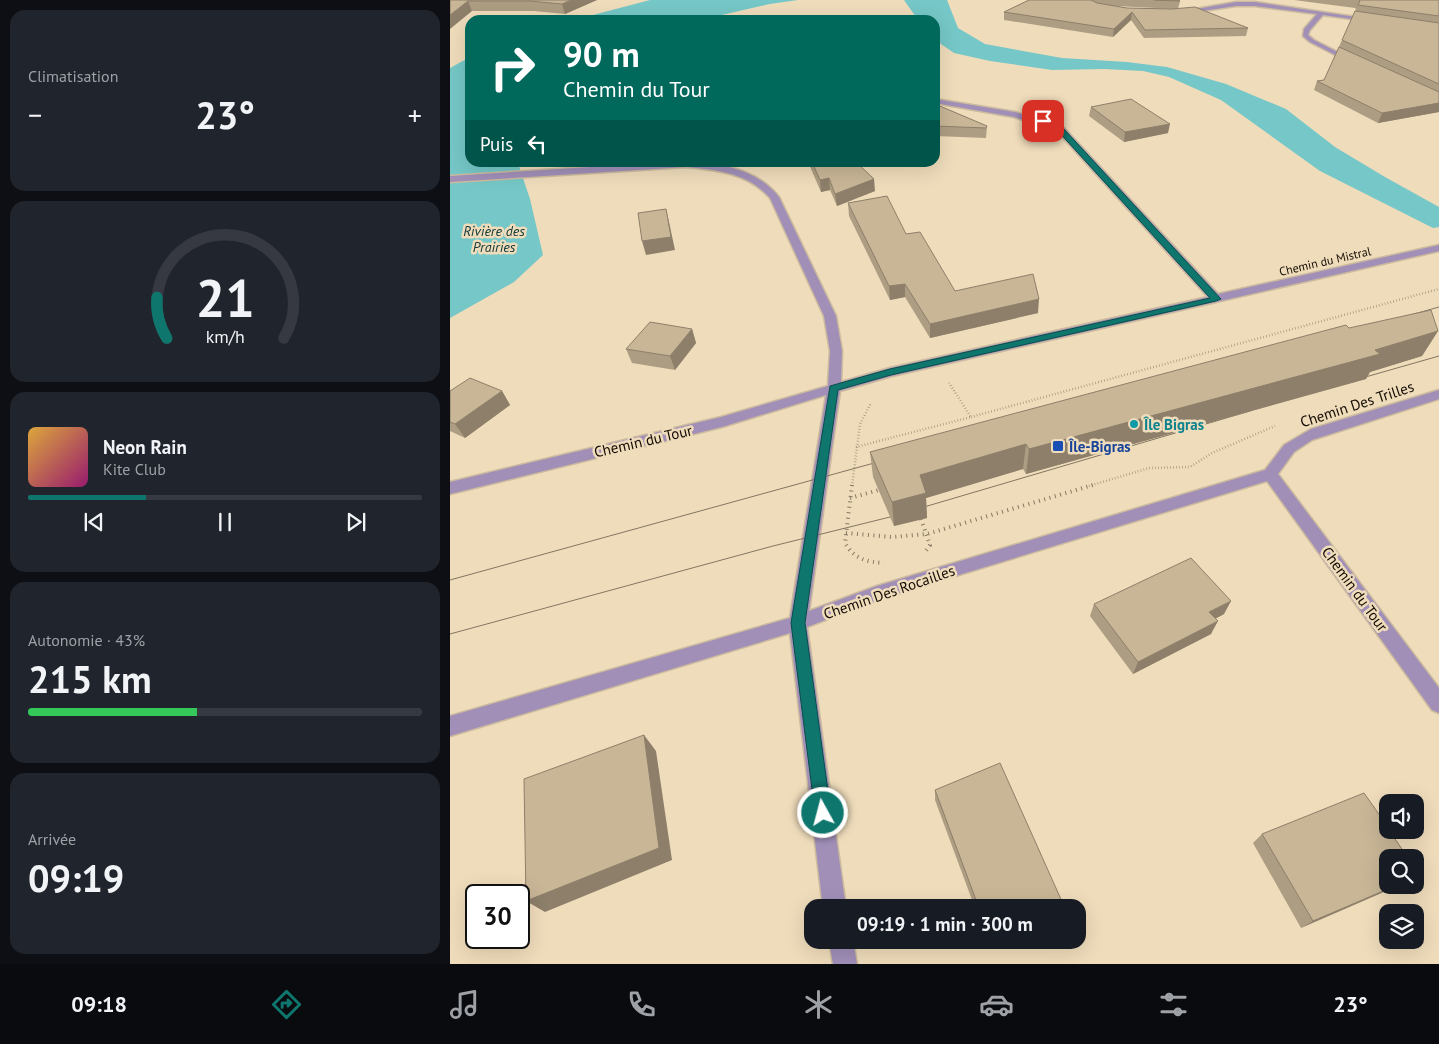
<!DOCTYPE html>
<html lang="fr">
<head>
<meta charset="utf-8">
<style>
  :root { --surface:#171b24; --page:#20242c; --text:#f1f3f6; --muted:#9ea1a6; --line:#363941; --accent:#0f766e }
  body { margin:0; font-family:"PT Sans",sans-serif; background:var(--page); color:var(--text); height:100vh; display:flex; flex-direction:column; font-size:19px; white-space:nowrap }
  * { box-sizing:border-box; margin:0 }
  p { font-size:16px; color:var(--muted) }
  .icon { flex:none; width:28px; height:28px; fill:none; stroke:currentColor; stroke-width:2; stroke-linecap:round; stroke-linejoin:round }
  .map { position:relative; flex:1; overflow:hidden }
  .details { display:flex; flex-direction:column; gap:10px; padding:10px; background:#0d0f14; width:450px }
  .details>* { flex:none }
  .top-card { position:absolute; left:15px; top:15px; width:475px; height:152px; border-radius:15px; box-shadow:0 5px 20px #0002; background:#00695c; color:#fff; overflow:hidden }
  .controls { position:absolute; left:929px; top:794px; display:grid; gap:10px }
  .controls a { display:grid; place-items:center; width:45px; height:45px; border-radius:10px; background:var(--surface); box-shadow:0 5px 20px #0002; font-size:25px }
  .speed { position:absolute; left:15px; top:884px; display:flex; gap:10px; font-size:25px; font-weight:700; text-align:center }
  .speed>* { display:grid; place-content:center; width:65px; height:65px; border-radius:50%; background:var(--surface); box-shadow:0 5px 20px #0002; line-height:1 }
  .speed .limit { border:2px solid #111; border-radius:8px; background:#fff; color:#111 }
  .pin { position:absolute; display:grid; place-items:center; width:42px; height:42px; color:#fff; margin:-21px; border-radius:10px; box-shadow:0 2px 8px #0006 }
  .me { position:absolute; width:55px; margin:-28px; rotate:353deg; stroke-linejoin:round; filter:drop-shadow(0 0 4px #0008) }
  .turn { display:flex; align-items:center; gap:18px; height:105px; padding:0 15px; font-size:22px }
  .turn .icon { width:65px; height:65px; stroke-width:2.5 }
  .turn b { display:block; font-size:35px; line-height:42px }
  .then { display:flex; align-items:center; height:48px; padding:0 15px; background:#0003; gap:10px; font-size:19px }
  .big { font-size:38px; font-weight:800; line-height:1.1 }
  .details .widget { flex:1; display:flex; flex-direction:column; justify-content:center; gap:8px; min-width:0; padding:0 18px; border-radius:15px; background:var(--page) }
  .details .dial { align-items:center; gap:0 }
  .dial svg { height:130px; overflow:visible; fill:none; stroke:var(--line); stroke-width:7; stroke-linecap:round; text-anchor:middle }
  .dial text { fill:var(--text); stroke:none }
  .song { display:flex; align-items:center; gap:15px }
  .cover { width:60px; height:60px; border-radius:8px; background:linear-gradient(135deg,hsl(40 70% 55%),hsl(320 70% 35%)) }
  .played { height:5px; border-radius:2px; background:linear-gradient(90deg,var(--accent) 30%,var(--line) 30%) }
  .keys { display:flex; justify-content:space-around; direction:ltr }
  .heat { display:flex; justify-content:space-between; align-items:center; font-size:28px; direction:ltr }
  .charge { height:8px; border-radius:4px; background:linear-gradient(90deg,#34c759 43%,var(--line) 0) }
  .trip { position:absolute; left:354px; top:899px; width:282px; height:50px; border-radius:15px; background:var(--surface); box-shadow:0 5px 20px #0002; font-weight:800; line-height:50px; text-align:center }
  .menu { display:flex; height:80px; justify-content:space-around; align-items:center; background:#090b0e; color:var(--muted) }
  .menu .icon { width:35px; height:35px }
  .menu .current { color:var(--accent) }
  .menu b { font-size:22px; color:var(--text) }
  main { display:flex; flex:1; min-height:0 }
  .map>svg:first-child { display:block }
  .water { fill:#76c7c7 }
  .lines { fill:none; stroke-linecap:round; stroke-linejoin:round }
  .minor-casing { stroke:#ccbb9e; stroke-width:3 }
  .path-far1 { stroke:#857863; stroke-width:2.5; stroke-dasharray:0.5 2.5; stroke-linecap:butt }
  .path { stroke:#857863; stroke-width:4; stroke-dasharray:1 4.5; stroke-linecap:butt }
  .minor { fill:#a18fb8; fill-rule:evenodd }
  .tram { stroke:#837661; stroke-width:1 }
  .wall { fill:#ad9d82; fill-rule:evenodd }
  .shaded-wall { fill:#8d7f6a }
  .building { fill:#c9b697; stroke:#8d7f6a }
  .route { fill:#0f766e; stroke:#0a4d48 }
  .culture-dot { fill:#0f9aa8; stroke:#efdcbb; stroke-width:2 }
  .transit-dot { fill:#1a4fb4; stroke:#efdcbb; stroke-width:2 }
  .labels { text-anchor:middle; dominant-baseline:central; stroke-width:5; stroke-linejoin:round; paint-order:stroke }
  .far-street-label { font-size:12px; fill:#120b03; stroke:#efdcbb }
  .far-water-label { font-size:14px; font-style:italic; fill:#0f3737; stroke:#efdcbb }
  .street-label { font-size:15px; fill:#120b03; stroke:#efdcbb }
  .culture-label { font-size:15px; font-weight:bold; fill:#0d838f; stroke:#efdcbb; text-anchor:start }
  .transit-label { font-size:15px; font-weight:bold; fill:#164399; stroke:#efdcbb; text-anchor:start }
</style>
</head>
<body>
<main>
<section class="details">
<div class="widget"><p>Climatisation</p>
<div class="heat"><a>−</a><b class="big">23°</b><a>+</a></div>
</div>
<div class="widget dial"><svg viewBox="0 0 100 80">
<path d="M14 69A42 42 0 1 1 86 69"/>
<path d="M14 69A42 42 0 0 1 8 44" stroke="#0f766e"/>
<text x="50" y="56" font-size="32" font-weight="700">21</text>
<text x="50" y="72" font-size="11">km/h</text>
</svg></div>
<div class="widget">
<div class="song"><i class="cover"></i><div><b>Neon Rain</b><p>Kite Club</p></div></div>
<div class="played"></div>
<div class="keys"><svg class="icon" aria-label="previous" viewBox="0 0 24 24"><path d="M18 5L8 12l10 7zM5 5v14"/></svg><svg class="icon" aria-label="pause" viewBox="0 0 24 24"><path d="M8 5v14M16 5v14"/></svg><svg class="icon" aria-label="next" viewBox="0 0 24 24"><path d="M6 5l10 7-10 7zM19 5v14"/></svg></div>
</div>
<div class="widget"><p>Autonomie · 43%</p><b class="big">215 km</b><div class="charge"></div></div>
<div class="widget"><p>Arrivée</p><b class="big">09:19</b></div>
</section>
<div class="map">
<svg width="989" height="964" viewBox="0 0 989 964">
  <rect width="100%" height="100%" fill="#efdcbb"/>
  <g class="water">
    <path d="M200 0H348L320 4 250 20H124Z"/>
    <path d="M454 0H497L508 28 535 44 612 58 677 62 717 67 776 84 836 109 885 147 935 177 989 207V227L983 228 870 171 771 100 719 77 693 71 654 69 602 70 540 61 504 53 485 40V20H468Z"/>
    <path d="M20 57V162L68 163 80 199 93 255 64 282 0 318V68Z"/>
  </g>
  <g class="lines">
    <defs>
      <g id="minor">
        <path d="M786 2H805L926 20 923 22 873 15 860 30 858 35 864 40 905 61V63L903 64 860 42 853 36 854 29 867 14 805 6H786L732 14 729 12Z"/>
        <path d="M485 99 565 112 614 128 768 294 989 245V251L442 376 390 391 359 611 427 586 815 470 834 445 861 429 989 390V399L862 440 844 452 828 474 989 688V713L982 710 817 481 430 599 357 627 396 908H373L340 633 0 736V716L340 618 376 395 272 427 0 494V482L271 417 378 386 380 351 374 316 320 198C298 173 268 170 236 167L0 182V176L217 162C257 162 302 163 329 197L386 316 392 351 391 382 440 368 758 297 608 132 564 117 485 103Z"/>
        <path d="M379 940H403L407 964H383Z"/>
      </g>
    </defs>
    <use href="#minor" class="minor-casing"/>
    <g class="path-far1">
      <path d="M521 417 989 289"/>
      <path d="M406 447 521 417 499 383"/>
      <path d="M402 486 410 424 421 403"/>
      <path d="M639 486 699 468 740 467 762 453 825 426"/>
    </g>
    <g class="path">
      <path d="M402 485 395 543C404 559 417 562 434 563"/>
      <path d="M400 498 429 490"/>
      <path d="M471 519 480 545 475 552"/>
      <path d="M396 533 442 537 477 534 643 485"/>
    </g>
    <use href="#minor" class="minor"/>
    <g class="tram">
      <path d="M950 318 989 307"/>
      <path d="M905 380 989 356"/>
      <path d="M0 580 435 460"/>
      <path d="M0 634 323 546 440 517 800 411"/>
    </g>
  </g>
  <g class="wall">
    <path d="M0 0H147L115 14 84 11H22Z"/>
    <path d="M579 0H726L730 1 728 9 798 28 796 36 694 38 681 20 663 37 554 20V12ZM666 6 726 9 677 8Z"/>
    <path d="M844 0H989V112L928 123 864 90 867 81 874 80 906 9 905 8Z"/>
    <path d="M485 104 537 126 536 138 485 136Z"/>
    <path d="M641 107 718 133 674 142 639 116Z"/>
    <path d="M358 162H406L425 191 387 206 380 190 371 192Z"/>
    <path d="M398 203 456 234 505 291 588 313 480 338 455 297 440 300 399 216Z"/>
    <path d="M899 328 988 331 972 356 920 372 916 379 576 474 573 469 476 498 477 518 444 526 423 477 420 452Z"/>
    <path d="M242 329 246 343 225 370 182 363 176 349Z"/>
    <path d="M0 391H52L60 405 15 438 0 431Z"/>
    <path d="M644 604 774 614 765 619 761 634 683 674 640 616Z"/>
    <path d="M485 790 614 906 613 908H525L485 800Z"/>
    <path d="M812 834 938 885 851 928 803 843Z"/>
    <path d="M537 940H553L539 947Z"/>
  </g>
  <g class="shaded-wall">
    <path d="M121 0H147L115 14 112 4Z"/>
    <path d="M18 1 22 11 0 29V15Z"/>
    <path d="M682 12 681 20 663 37 664 29Z"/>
    <path d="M989 103V112L928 123 932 113Z"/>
    <path d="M720 124 718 133 674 142 675 132Z"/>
    <path d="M379 178 380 190 371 192 370 180Z"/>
    <path d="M424 179 425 191 387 206 385 194Z"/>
    <path d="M216 209 219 222 225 250 196 255 192 241Z"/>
    <path d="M455 284V297L440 300 439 286Z"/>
    <path d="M589 299 588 313 480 338V324Z"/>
    <path d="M242 329 246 343 225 370 220 356Z"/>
    <path d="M988 331 972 356 920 372 916 379 576 474 579 449 925 350Z"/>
    <path d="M52 391 60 405 15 438 5 424Z"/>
    <path d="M576 444 573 469 476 498 477 518 444 526 442 502 470 475Z"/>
    <path d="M781 601 774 614 753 625 759 612Z"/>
    <path d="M768 621 761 634 683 674 688 662Z"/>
    <path d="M194 735 206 751 222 860 95 912 76 901Z"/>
    <path d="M947 885H950L851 928 863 921Z"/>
    <path d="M542 940H553L539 947 541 941Z"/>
  </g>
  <g class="building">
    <path d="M0 0H121L112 4 80 1H18L0 15Z"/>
    <path d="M579 0H641L647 3 677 8 722 9 745 7 798 28 695 30 682 12 664 29 554 12Z"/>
    <path d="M704 0H726L730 1Z"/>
    <path d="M909 0H989V16L908 5 910 1Z"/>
    <path d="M905 11 989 23V84L892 40Z"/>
    <path d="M889 47 989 92V103L932 113 867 81 874 80Z"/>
    <path d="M681 99 720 124 675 132 641 107Z"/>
    <path d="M485 104 537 126 536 128 485 126Z"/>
    <path d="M362 162H406L424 179 385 194 379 178 370 180Z"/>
    <path d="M437 196 456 234 470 232 505 291 583 274 589 299 480 324 455 284 439 286 398 203Z"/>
    <path d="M216 209 221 237 192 241 188 213Z"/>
    <path d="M981 310 988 331 925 350 930 354 579 449 576 444 470 475 476 493 442 502 420 452 896 325 899 328Z"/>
    <path d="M200 322 242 329 220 356 176 349Z"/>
    <path d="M20 378 52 391 5 424 0 422V391Z"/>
    <path d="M741 558 781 601 759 612 768 621 688 662 644 604Z"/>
    <path d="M194 735 209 848 76 901 74 779Z"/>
    <path d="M550 763 614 906 611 908H529L485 790Z"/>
    <path d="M914 793 938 827V830H939L958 858H938V885H947L863 921 812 834Z"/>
    <path d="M965 867 970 875 965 877Z"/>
  </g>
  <path class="route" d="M593 119 613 128 771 299 766 301 441 375 388 390 355 623 381 813 378 818 373 821 367 818 365 813 341 623 380 386 440 369 760 298 608 131 590 122Z"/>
  <circle class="culture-dot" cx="684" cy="424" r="5"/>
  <rect class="transit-dot" x="602" y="440" width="12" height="12" rx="2.5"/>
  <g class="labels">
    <g class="far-street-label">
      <text transform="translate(875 261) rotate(-13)">Chemin du Mistral</text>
    </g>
    <g class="far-water-label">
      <text x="44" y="231">Rivière des<tspan x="44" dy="16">Prairies</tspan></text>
    </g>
    <g class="street-label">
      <text transform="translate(907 404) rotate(-18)">Chemin Des Trilles</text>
      <text transform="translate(193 441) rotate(-13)">Chemin du Tour</text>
      <text transform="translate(905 589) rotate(54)">Chemin du Tour</text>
      <text transform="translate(439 592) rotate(-19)">Chemin Des Rocailles</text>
    </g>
    <g class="culture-label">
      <text x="694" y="424">Île Bigras</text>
    </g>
    <g class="transit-label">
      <text x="619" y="446">Île-Bigras</text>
    </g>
  </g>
</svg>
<div class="controls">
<a><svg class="icon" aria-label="sound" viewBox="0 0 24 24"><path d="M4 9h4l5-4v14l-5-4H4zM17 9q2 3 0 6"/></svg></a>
<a><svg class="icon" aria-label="search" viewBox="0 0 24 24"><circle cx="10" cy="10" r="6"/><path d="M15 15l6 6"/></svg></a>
<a><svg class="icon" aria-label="layers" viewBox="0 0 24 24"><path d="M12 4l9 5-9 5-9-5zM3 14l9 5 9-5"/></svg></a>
</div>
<div class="speed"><div class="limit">30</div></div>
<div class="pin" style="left:593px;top:121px;background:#d93025"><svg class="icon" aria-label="arrive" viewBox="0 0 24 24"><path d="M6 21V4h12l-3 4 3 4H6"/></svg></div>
<svg class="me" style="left:373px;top:813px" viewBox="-20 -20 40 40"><circle r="17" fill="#0f766e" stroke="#fff" stroke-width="3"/><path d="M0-11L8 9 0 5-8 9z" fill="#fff"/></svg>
<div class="trip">09:19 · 1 min · 300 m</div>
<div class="top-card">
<div class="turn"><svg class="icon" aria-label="right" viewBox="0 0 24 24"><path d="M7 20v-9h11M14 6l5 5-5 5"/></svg><div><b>90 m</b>Chemin du Tour</div></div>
<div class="then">Puis<svg class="icon" aria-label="left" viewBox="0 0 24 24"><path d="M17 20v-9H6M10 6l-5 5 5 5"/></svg></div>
</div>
</div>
</main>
<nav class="menu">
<b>09:18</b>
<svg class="icon current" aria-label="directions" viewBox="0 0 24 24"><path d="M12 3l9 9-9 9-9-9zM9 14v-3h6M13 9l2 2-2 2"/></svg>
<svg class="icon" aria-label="music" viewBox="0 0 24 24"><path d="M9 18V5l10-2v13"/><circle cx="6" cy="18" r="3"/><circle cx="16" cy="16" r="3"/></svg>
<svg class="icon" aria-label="phone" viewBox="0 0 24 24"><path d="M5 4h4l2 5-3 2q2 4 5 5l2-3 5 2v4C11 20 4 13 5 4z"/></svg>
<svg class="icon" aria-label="climate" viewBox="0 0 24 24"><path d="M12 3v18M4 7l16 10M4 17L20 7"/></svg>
<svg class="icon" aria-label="car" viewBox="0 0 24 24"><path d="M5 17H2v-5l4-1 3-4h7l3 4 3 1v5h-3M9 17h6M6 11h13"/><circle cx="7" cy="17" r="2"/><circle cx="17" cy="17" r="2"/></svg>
<svg class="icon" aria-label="filters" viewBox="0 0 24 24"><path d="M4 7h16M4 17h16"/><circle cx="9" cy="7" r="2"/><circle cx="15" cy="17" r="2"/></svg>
<b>23°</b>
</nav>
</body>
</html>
